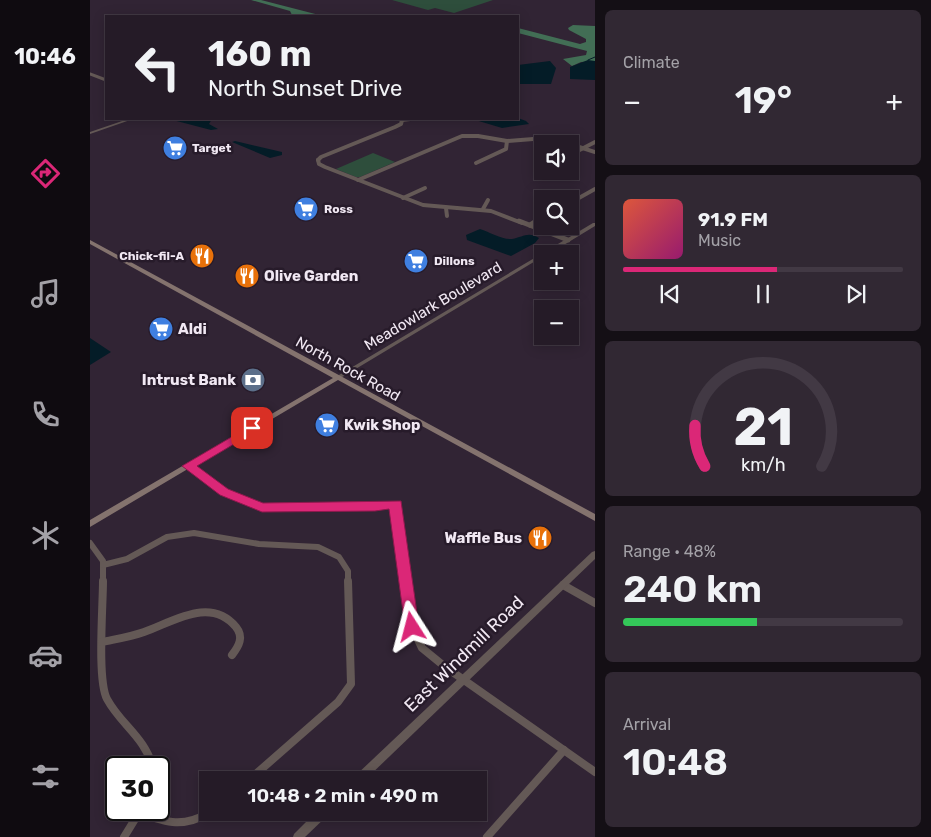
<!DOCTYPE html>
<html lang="en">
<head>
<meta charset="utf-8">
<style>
  :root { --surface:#251b27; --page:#312833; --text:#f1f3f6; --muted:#a3a1a7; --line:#423944; --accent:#db2777 }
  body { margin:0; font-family:Rubik,sans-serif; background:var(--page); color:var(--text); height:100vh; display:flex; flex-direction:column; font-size:19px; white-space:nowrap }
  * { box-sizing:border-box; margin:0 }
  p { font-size:16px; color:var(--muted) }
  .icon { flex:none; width:28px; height:28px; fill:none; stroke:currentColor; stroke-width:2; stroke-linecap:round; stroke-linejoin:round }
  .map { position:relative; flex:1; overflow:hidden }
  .side { display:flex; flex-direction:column; gap:10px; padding:10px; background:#140f15; width:336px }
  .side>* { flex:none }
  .hud { position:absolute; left:15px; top:15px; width:414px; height:105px; border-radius:0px; box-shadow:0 2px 12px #0003,0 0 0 1px var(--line); background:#251b27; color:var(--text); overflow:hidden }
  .tools { position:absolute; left:444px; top:135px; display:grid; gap:10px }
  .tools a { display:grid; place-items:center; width:45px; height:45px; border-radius:0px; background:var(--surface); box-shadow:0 2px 12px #0003,0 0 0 1px var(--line); font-size:25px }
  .speed { position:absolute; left:15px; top:756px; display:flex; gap:10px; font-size:25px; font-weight:700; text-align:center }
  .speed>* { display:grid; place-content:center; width:65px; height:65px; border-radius:50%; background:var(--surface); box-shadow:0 2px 12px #0003,0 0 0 1px var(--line); line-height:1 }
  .speed .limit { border:2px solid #111; border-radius:8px; background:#fff; color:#111 }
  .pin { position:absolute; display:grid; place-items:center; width:42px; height:42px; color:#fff; margin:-21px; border-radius:10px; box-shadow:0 2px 8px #0006 }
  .me { position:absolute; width:55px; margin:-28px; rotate:351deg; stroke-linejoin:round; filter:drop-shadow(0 0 4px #0008) }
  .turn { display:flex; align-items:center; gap:18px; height:105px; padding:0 20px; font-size:22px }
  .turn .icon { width:65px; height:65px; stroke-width:2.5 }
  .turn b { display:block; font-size:35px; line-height:42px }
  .big { font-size:38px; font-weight:600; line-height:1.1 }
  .side .widget { flex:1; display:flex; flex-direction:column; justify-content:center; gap:8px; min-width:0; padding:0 18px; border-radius:8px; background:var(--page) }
  .side .dial { align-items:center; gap:0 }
  .dial svg { height:130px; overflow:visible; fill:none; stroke:var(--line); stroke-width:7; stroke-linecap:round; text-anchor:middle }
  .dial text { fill:var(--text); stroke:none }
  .song { display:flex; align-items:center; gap:15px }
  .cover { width:60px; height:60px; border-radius:8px; background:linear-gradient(135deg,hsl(10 70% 55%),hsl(320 70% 35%)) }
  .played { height:5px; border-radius:2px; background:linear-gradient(90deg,var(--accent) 55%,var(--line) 55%) }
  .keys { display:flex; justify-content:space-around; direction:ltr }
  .heat { display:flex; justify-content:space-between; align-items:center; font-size:28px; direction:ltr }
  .charge { height:8px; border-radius:4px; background:linear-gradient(90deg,#34c759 48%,var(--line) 0) }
  .trip { position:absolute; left:109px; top:771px; width:288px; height:50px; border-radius:0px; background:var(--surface); box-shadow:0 2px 12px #0003,0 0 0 1px var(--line); font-weight:600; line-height:50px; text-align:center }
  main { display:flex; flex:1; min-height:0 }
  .tab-bar { display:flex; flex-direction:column; width:90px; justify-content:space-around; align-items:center; background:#0f0b10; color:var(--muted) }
  .tab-bar .icon { width:35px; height:35px }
  .tab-bar .active { color:var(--accent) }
  .tab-bar b { font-size:22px; color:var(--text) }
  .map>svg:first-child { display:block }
  .green { fill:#2e4e3c }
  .forest { fill:#426e55 }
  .water { fill:#041c27 }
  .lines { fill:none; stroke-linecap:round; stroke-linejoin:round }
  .stream { stroke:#041c27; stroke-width:1 }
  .minor-far4 { stroke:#645956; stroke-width:3 }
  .minor-far3 { stroke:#645956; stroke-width:4 }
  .minor-far2 { stroke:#645956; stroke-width:5 }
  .minor-far1 { stroke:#645956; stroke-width:6 }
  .minor { stroke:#645956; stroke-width:8 }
  .tertiary { fill:#645956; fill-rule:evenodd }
  .secondary { fill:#84736e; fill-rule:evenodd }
  .route { fill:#db2777; stroke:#8e194d }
  .labels { text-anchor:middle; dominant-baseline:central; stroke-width:5; stroke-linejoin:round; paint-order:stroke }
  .far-poi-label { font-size:12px; font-weight:bold; fill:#f1e8f3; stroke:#271b2a; text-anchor:start }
  .poi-label { font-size:15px; font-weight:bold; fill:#f1e8f3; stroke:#271b2a; text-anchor:start }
  .street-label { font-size:15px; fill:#f1e8f3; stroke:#271b2a }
  .near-street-label { font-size:18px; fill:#f1e8f3; stroke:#271b2a }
</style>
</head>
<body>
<main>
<nav class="tab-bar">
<b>10:46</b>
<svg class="icon active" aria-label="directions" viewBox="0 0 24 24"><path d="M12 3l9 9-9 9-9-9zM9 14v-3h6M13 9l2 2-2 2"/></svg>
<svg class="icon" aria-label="music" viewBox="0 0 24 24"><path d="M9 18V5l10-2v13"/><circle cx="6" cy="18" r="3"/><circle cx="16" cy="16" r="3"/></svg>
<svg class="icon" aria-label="phone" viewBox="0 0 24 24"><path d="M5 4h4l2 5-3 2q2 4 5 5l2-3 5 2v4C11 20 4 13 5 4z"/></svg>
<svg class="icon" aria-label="climate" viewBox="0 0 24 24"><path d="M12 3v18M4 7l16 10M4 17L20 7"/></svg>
<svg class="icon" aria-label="car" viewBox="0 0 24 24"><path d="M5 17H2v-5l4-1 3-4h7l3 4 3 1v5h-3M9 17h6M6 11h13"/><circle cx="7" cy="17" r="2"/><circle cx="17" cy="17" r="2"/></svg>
<svg class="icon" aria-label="filters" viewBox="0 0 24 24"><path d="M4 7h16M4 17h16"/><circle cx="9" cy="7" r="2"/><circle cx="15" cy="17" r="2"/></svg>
</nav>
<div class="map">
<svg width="505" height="837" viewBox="0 0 505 837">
  <rect width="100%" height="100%" fill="#312434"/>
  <g class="green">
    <path d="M302 0H403L364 13 345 8 338 10Z"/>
    <path d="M283 153 305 162 270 177H266L246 169Z"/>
  </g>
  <g class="forest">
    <path d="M161 0H171L233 16 202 15 200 11Z"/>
    <path d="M483 25 505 26V61L491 62 482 66 473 59 496 55 497 51 428 33V28L490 44 496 42V39L479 30 478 28Z"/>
  </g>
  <g class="water">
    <path d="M498 60 505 61V80L480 79V67Z"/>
    <path d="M460 61 466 68 461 84H428V65Z"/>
    <path d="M428 118 436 121 439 124 412 128 382 119Z"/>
    <path d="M79 119H122L119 124 128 129 121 130Z"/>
    <path d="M145 141 192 152V155L180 158 142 142Z"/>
    <path d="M390 229C400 232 412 240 422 239 433 237 438 231 449 238L445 243 421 256 377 240 376 235Z"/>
    <path d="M0 338 21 352 0 365Z"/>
  </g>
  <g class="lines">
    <path class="stream" d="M498 60 505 57"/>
    <path class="minor-far4" d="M0 74 16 80"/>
    <g class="minor-far3">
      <path d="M312 120 320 119"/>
      <path d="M480 144 505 152"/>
      <path d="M480 155 505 142"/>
      <path d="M228 160 229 164 235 167 333 205 401 211 432 223"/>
      <path d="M228 160 231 157 305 127 311 124 312 120"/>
      <path d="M386 163 416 149 417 141"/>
      <path d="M448 175V171L452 169"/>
      <path d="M268 180 372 136H388L417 141 456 138 479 144"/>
      <path d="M313 198 335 188"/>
      <path d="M480 203 505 189"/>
      <path d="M356 208 357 216"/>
      <path d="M393 209 398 200"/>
      <path d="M444 223 452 218"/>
    </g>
    <g class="minor-far2">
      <path d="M429 221 478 240"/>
      <path d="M440 225 446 221"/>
    </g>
    <g class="minor-far1">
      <path d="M98 466 134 492 172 508 285 507 307 504 305 511 315 582"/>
      <path d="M0 543 13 561V582"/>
      <path d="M13 565 37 559 77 537 104 533 169 544 228 547 249 557 258 571V582"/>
    </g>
    <g class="minor">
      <path d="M13 581C13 606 7 680 17 699 31 725 55 737 63 768"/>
      <path d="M315 581 322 627 332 648 354 666 505 772"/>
      <path d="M473 585 505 603"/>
      <path d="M12 642C26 639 40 637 54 632 83 622 120 596 146 627 154 637 149 646 142 655"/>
      <path d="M159 780 248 702 261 684 258 581"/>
      <path d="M49 813C78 823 93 828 121 812"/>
      <path d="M34 837 50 811"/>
      <path d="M397 837 474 750"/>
    </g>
    <g class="tertiary">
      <path d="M38 119H43L0 134V132Z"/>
      <path d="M503 223H505V226L459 254H452V257L249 379H245L244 378Z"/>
      <path d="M505 551V559L275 780H263L264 777 502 552Z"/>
      <path d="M226 812H239L238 815 215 837H203L204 834Z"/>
    </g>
    <path class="secondary" d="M0 240 505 514V521L248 380 0 527V520L243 378 0 244Z"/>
  </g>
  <path class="route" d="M162 425 166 426 168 428 166 431 107 466 138 489 173 503 311 501 329 627 327 631 322 632 317 631 315 627 299 509 285 511 172 512 130 495 92 466Z"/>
  <defs>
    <symbol id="supermarket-disc" viewBox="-11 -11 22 22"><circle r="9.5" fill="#3f7fe0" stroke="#271b2a"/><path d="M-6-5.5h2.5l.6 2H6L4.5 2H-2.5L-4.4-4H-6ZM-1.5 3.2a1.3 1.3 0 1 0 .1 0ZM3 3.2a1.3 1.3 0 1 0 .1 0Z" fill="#fff"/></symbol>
    <symbol id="restaurant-disc" viewBox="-11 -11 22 22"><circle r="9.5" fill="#e8710a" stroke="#271b2a"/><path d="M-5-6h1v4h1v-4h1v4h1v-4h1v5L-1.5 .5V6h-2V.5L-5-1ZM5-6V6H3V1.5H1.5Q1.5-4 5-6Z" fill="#fff"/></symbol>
    <symbol id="bank-disc" viewBox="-11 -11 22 22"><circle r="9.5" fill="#5c6f8a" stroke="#271b2a"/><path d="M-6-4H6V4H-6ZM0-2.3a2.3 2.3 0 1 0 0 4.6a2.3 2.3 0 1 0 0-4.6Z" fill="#fff"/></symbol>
  </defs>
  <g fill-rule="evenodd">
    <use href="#supermarket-disc" x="71" y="134" width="28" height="28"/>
    <use href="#supermarket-disc" x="202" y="195" width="28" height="28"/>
    <use href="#restaurant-disc" x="98" y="242" width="28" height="28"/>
    <use href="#supermarket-disc" x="312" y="247" width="28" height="28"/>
    <use href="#restaurant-disc" x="143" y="262" width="28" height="28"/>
    <use href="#supermarket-disc" x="57" y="315" width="28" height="28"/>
    <use href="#bank-disc" x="149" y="366" width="28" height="28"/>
    <use href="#supermarket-disc" x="223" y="411" width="28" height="28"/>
    <use href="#restaurant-disc" x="436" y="524" width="28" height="28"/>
  </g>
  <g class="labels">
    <g class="far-poi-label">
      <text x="102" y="148">Target</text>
      <text x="234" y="209">Ross</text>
      <text x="94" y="256" text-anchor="end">Chick-fil-A</text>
      <text x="344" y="261">Dillons</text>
    </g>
    <g class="poi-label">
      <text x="174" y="276">Olive Garden</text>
      <text x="88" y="329">Aldi</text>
      <text x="146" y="380" text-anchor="end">Intrust Bank</text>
      <text x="254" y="425">Kwik Shop</text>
      <text x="432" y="538" text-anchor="end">Waffle Bus</text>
    </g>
    <g class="street-label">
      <text transform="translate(343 306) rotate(-31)">Meadowlark Boulevard</text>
      <text transform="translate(258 369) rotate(29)">North Rock Road</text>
    </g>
    <g class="near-street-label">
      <text transform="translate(374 654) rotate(-44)">East Windmill Road</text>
    </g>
  </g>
</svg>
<div class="tools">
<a><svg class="icon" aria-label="sound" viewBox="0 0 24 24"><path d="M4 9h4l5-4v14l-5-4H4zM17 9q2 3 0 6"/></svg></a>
<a><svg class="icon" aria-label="search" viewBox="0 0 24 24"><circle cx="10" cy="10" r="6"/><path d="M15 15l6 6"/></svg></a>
<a>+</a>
<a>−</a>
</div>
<div class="speed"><div class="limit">30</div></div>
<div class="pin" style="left:162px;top:428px;background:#d93025"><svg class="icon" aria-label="arrive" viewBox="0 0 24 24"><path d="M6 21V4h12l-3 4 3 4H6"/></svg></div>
<svg class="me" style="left:322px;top:627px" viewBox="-20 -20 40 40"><path d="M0-17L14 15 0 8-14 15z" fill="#db2777" stroke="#fff" stroke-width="4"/></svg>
<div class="trip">10:48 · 2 min · 490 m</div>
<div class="hud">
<div class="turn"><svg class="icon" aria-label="left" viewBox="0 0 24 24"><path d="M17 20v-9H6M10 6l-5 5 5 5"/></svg><div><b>160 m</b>North Sunset Drive</div></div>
</div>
</div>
<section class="side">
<div class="widget"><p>Climate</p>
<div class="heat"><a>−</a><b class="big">19°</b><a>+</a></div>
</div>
<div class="widget">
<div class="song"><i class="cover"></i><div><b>91.9 FM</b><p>Music</p></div></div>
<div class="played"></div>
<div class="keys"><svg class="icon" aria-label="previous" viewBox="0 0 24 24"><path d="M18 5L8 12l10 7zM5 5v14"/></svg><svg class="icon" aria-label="pause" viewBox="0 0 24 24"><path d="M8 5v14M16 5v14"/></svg><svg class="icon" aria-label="next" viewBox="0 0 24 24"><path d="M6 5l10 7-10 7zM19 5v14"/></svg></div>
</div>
<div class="widget dial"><svg viewBox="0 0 100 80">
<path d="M14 69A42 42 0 1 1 86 69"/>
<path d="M14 69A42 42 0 0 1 8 44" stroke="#db2777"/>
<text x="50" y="56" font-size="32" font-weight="700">21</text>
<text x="50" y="72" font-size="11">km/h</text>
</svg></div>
<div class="widget"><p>Range · 48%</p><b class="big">240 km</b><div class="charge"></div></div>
<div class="widget"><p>Arrival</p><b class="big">10:48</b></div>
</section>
</main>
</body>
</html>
